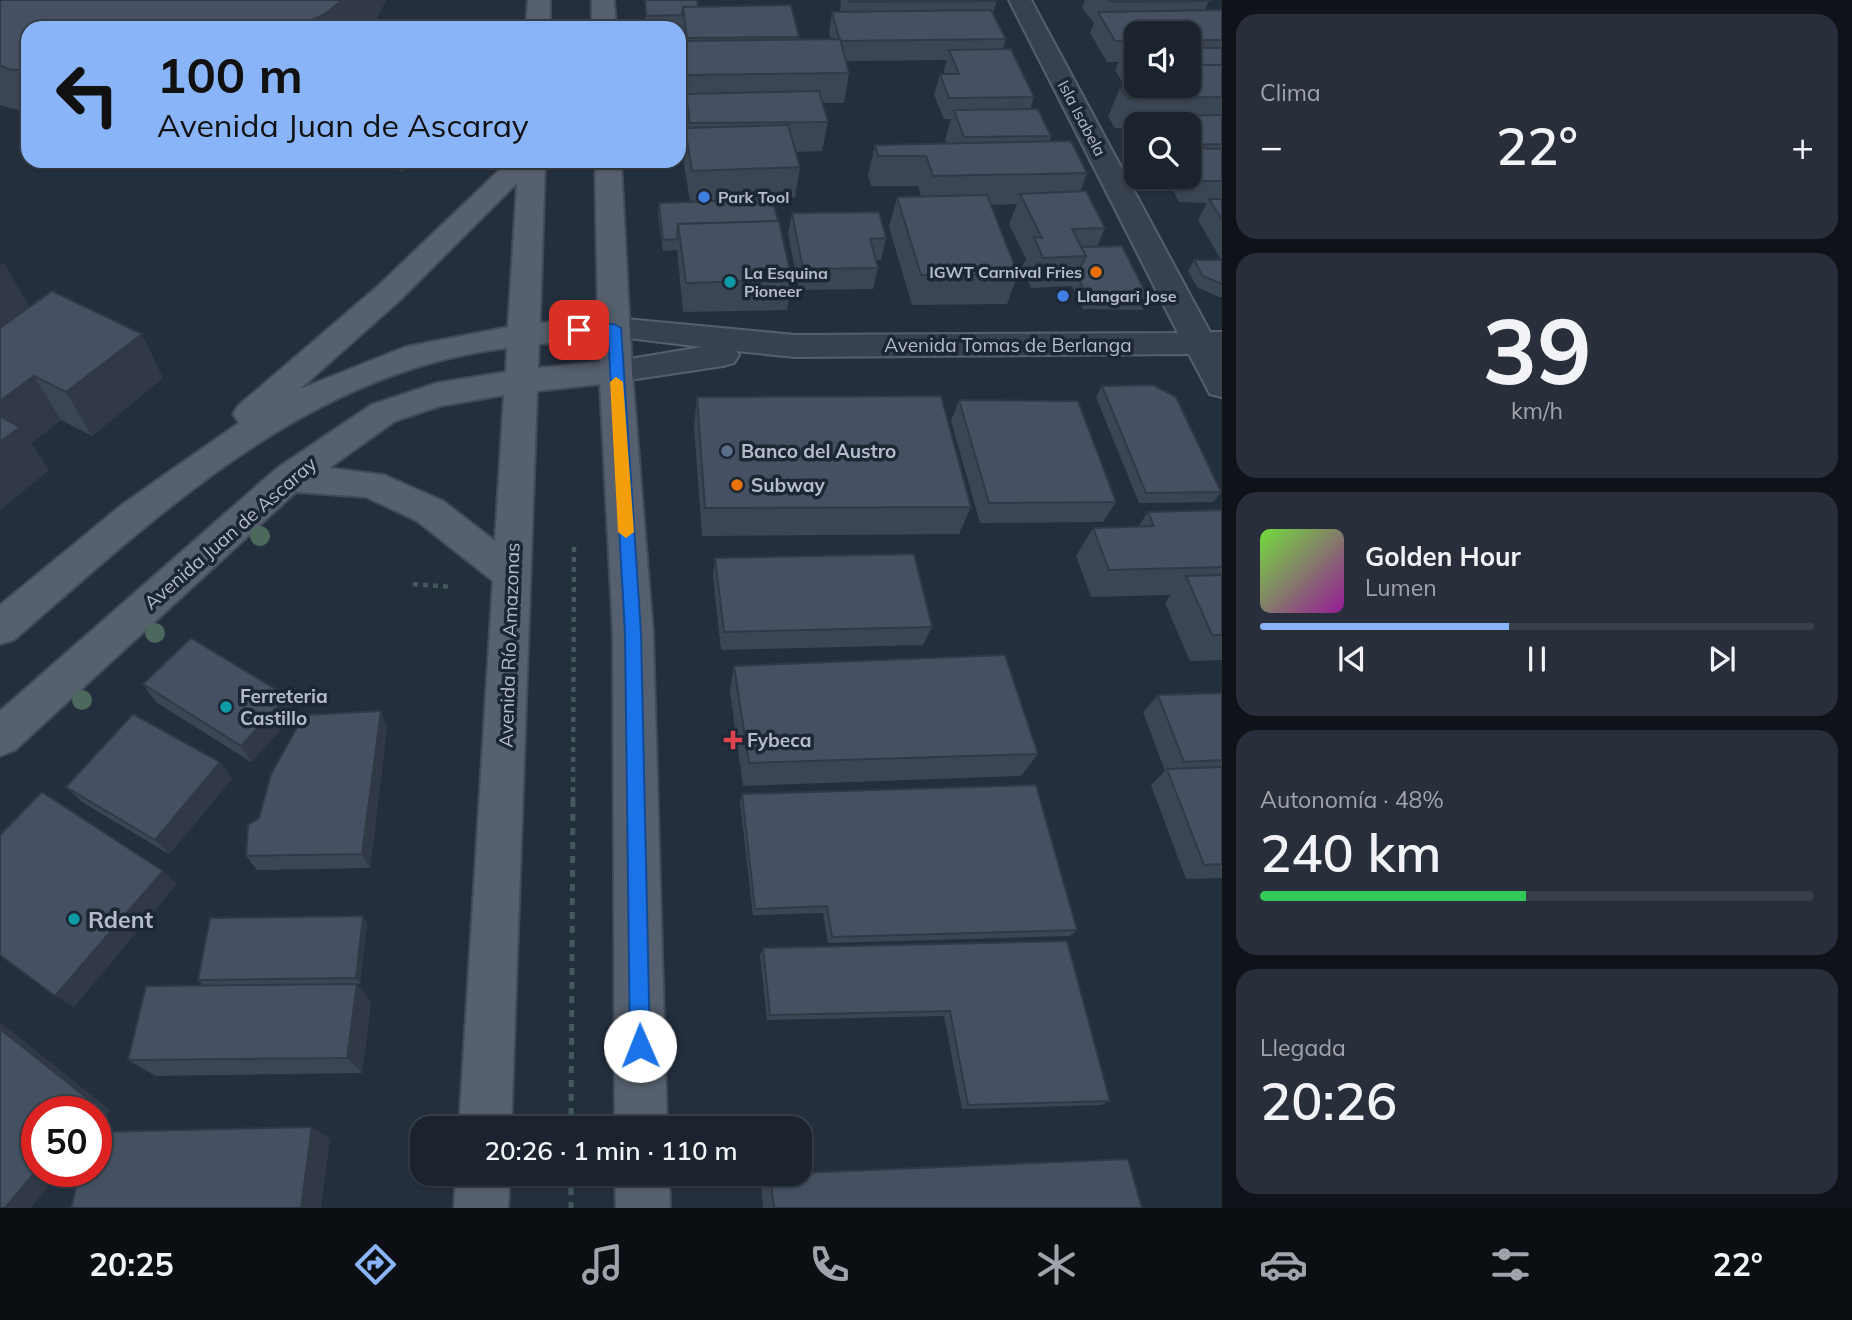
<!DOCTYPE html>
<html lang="es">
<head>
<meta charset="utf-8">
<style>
  :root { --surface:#1b232e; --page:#282f3a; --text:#f1f3f6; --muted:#a0a4aa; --line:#39404a; --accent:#8ab4f8 }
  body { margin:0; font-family:Mulish,sans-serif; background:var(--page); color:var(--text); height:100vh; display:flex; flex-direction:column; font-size:26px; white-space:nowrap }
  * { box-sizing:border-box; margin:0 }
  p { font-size:23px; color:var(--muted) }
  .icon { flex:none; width:38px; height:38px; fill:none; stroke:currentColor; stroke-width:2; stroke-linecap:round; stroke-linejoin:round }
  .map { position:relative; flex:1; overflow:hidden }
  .drawer { display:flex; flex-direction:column; gap:14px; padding:14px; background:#0f1319; width:630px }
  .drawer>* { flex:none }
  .top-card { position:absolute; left:21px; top:21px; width:665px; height:147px; border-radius:21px; box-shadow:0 2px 5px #0004,0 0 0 2px var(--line); background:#8ab4f8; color:#111; overflow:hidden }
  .controls { position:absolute; left:1124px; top:21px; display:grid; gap:14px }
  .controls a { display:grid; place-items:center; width:77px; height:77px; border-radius:14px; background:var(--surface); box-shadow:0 2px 5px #0004,0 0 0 2px var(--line); font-size:35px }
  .speed { position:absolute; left:21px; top:1096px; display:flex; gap:14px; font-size:35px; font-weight:700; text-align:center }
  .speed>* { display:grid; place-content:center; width:91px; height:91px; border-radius:50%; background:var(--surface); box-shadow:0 2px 5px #0004,0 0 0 2px var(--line); line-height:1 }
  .speed .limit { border:10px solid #d22; background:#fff; color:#111 }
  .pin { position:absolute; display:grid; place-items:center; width:60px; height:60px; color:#fff; margin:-30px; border-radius:14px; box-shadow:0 4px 10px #0006 }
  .me { position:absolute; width:77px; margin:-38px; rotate:359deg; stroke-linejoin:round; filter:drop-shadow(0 0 5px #0008) }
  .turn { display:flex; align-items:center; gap:24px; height:147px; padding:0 21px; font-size:32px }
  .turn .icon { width:91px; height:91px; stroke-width:2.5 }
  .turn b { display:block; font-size:49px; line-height:60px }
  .big { font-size:52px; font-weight:600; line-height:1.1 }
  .drawer .widget { flex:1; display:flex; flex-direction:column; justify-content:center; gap:10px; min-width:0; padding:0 24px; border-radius:21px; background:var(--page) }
  .drawer .dial { align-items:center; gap:0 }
  .dial b { font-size:91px; line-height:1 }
  .song { display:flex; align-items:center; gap:21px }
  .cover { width:84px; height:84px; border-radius:10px; background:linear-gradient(135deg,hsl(100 70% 55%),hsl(300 70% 35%)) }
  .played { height:7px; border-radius:4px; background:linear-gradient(90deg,var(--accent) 45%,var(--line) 45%) }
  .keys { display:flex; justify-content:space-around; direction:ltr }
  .heat { display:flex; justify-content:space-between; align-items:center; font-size:38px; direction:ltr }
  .charge { height:10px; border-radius:5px; background:linear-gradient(90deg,#34c759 48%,var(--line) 0) }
  .trip { position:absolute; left:410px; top:1116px; width:402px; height:70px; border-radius:21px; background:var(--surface); box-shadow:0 2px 5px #0004,0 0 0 2px var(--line); font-weight:600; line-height:70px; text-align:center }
  .tab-bar { display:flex; height:112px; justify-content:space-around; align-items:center; background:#0b0e12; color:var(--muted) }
  .tab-bar .icon { width:49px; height:49px }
  .tab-bar .selected { color:var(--accent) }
  .tab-bar b { font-size:32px; color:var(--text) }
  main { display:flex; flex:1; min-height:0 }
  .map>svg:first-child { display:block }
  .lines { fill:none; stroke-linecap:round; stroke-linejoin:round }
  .minor-casing { stroke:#565f6c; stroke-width:4 }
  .major-casing { stroke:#414a57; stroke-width:4 }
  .path-far1 { stroke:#44595c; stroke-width:4.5; stroke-dasharray:5 5; stroke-linecap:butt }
  .path { stroke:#44595c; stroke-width:5; stroke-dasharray:7 7; stroke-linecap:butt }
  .minor { fill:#38414e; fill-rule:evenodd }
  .major { fill:#56606e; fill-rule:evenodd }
  .tree { fill:#4b6a5d }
  .wall { fill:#3b4654; fill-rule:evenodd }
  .shaded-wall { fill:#303945 }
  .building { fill:#455162; stroke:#303945; stroke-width:2 }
  .route { fill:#1a73e8; stroke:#114b97; stroke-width:2 }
  .slow { fill:#f59e0b }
  .shop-dot { fill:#3f7fe0; stroke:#1d2633; stroke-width:2.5 }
  .food-dot { fill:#e8710a; stroke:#1d2633; stroke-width:2.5 }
  .culture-dot { fill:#0f9aa8; stroke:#1d2633; stroke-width:2.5 }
  .service-dot { fill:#5c6f8a; stroke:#1d2633; stroke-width:2.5 }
  .health-dot { fill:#e0444e; stroke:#1d2633; stroke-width:2.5 }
  .labels { text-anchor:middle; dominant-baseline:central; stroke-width:7; stroke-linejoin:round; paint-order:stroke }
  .far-street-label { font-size:16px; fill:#b4bcc9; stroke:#1d2633 }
  .far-poi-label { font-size:16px; font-weight:bold; fill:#b4bcc9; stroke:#1d2633; text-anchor:start }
  .street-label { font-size:19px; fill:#b4bcc9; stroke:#1d2633 }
  .poi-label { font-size:19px; font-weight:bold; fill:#b4bcc9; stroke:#1d2633; text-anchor:start }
  .near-poi-label { font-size:23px; font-weight:bold; fill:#b4bcc9; stroke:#1d2633; text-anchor:start }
</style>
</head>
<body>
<main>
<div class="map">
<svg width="1222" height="1208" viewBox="0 0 1222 1208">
  <rect width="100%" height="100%" fill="#242f3e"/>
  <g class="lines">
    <defs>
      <path id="minor" d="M1009 0H1031L1210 332H1222V397L1210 394 1189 354 795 357 736 351 739 355 734 363 723 366 616 382 605 379 600 371 605 363 702 347 604 335 599 328 604 321 615 318 795 335 1178 333Z"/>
      <g id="major">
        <path d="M528 0H550V28H526Z"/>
        <path d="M592 0H614L616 28H592Z"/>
        <path d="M509 161H545L540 323 598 319 595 161H621L632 371 653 633 667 1129H615L613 633 600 384 537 391 511 1129H459L493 581 417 521 366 497 296 492 15 750 0 756V711L276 469 371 405 437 383 506 372 507 348C308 371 159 514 14 640L0 644V605L123 504 239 423 233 414 238 406 378 286ZM517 183 508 327 405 347 300 389 400 300ZM599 339 600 362 538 368 539 344ZM504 395 495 541 443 501 384 475 329 468 395 421 440 406Z"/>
        <path d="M456 1174H510L508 1208H454Z"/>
        <path d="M615 1174H669L670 1208H616Z"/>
      </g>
    </defs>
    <use href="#minor" class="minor-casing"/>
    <use href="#major" class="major-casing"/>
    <g class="path-far1">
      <path d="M413 584 451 587"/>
      <path d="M573 802 574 545"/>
    </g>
    <g class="path">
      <path d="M571 1129 573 800"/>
      <path d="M571 1174V1208"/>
    </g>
    <use href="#minor" class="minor"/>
    <use href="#major" class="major"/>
  </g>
  <g class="tree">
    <circle cx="260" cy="536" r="10"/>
    <circle cx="155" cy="633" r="10"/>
    <circle cx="82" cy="700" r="10"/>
  </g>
  <g class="wall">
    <path d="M0 0H386L373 26 28 28V113L0 105Z"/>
    <path d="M645 0 698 7 799 37V40L831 39 829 33 832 12H840L841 0H997L993 13 1006 39 1003 49 1034 97 1030 110 1051 136 1049 142 1087 173 1080 192 1105 228 1097 247 1149 299 1143 310 1083 309 1072 286 1031 288 1022 267 1026 259 1009 224 1017 204 991 205 1018 274 1007 304 912 305 889 227 897 197 921 196 918 186H871L868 175 875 145 947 144 945 140 951 119H944L934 95 940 74H945L944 71 947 60 846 61 849 73 844 103H822L828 122 822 151 795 152 800 167 795 197 690 201 683 158 685 104 681 105 679 85V41H682V26L645 25Z"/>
    <path d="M1085 0H1209L1205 10H1222V297H1219L1197 287 1188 271 1194 260H1221L1198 220 1207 203 1179 202 1166 177H1188V124H1136V128H1115L1108 117 1120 88H1126L1115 70 1119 62H1107L1090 33 1094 23 1082 8ZM1136 33H1188V86H1136Z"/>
    <path d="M679 139 683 147V158H679Z"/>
    <path d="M378 161H417L402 172Z"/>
    <path d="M659 203 792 280 787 310 683 312 677 250 663 251 658 214Z"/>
    <path d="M792 213 886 238 881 260H876L878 268 873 289 799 290 788 234Z"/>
    <path d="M30 307 163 378 92 436 61 420 31 443 49 470 0 510Z"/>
    <path d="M1102 386 1221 492 1213 502 1139 503 1096 397Z"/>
    <path d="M697 397 971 507 959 534 702 536 694 426Z"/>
    <path d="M959 400 1116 502 1103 522 980 523 951 421Z"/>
    <path d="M1222 510V660L1190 661 1165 603 1171 595 1091 597 1076 556 1093 528 1138 527 1148 512Z"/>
    <path d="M715 558 932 627 923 645 721 650 713 577Z"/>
    <path d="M734 666 1038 754 1021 776 743 786 730 691Z"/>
    <path d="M143 684 296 713 251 762 156 702Z"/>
    <path d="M1222 693V878L1186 879 1151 785 1165 771 1143 712 1158 695Z"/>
    <path d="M387 728 370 868 257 870 246 856 259 818Z"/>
    <path d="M220 762 232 779 169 854 82 802 66 787Z"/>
    <path d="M742 794 1077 930 1070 936 828 943 823 913 753 915 740 802Z"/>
    <path d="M367 923 360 984H357L371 1002 362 1073 156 1076 128 1060 203 985 198 980Z"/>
    <path d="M1067 941 1110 1101 1101 1105 962 1109 944 1016 767 1020 760 955 763 948Z"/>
    <path d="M770 1174 1142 1208H763L761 1183Z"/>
  </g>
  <g class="shaded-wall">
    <path d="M342 0H386L373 26 370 28H295Z"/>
    <path d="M400 161H417L402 172Z"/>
    <path d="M4 263 30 308 0 329V266Z"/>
    <path d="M142 334 163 378 92 436 66 392Z"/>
    <path d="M34 376 61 420 31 443 49 470 0 510V401Z"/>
    <path d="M287 696 296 713 251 762 241 746Z"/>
    <path d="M381 711 387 728 370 868 362 854Z"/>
    <path d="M220 762 232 779 169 854 155 840Z"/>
    <path d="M163 871 177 884 74 1007 55 996Z"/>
    <path d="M363 916 367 923 360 984 356 978Z"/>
    <path d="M357 984 371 1002 362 1073 347 1058Z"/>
    <path d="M0 1022 110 1110 96 1127V1111H85L0 1029Z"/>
    <path d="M312 1127 330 1139 321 1208H301Z"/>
    <path d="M37 1170V1171H61L31 1208H5Z"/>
  </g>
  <g class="building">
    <path d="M0 0H342L325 14 295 28H28V70H11L0 66Z"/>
    <path d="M645 0H697L698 7H683L682 15 646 16Z"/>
    <path d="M849 0H997V1L850 2Z"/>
    <path d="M1109 0H1209L1210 1 1111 2Z"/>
    <path d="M791 5 799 37 687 38 683 7Z"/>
    <path d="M991 10 1006 39 840 41 832 12Z"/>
    <path d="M1222 10V40H1188V33H1136V41H1115L1098 12Z"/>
    <path d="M643 25H671V28H644Z"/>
    <path d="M840 39 849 73 683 75 679 41Z"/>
    <rect x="1188" y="48" width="34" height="17"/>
    <path d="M1011 49 1034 97 949 98 940 74H959L949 50Z"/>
    <path d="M1124 49H1136L1135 67Z"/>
    <path d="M1188 65H1222V97L1127 98 1120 88 1149 87V86H1188Z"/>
    <path d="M819 91 828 122 690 123 686 94Z"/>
    <path d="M1038 109 1051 136 964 137 954 110Z"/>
    <path d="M1222 115V144L1188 145V124H1170L1166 116Z"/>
    <path d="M788 125 800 167 692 171 685 128Z"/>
    <path d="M679 139H682L683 147H679Z"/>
    <path d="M1071 141 1087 173 933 176 926 156H878L875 145Z"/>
    <path d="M1188 148 1222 149V181H1190L1188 177Z"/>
    <path d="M1086 191 1105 228 1072 229 1086 256 1043 258 1034 237 1042 238 1020 194Z"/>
    <path d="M987 195 1018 274 921 275 897 197Z"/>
    <path d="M772 199 778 221 678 224 677 239 663 240 659 203Z"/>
    <path d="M1209 199H1222V220Z"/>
    <path d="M879 212 886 238 870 239 878 268 803 269 792 213Z"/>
    <path d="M779 221 792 280 686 283 678 224Z"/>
    <path d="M1122 246 1149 299 1088 298 1077 275 1086 256 1081 247Z"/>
    <path d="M1194 260H1222V284L1203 276Z"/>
    <path d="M52 291 142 334 66 392 34 376 0 401V328Z"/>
    <path d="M1153 385 1176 397 1221 492 1146 493 1102 386Z"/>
    <path d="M941 396 971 507 705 508 697 397Z"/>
    <path d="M959 400 1078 401 1116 502 989 503Z"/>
    <path d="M0 416 20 427 0 442Z"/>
    <path d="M1222 510V567L1109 570 1093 528 1154 526 1148 512Z"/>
    <path d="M914 554 932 627 724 632 715 558Z"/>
    <path d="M1222 575V635H1212L1186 576Z"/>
    <path d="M191 638 287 696 241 746 143 684Z"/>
    <path d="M1005 655 1038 754 749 763 734 666Z"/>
    <path d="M1222 693V760L1184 762 1158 695Z"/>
    <path d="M381 711 362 854 246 856 248 825 259 818 271 774 304 715Z"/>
    <path d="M133 714 220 762 155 840 66 787Z"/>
    <path d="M1222 767V864L1204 865 1167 769Z"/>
    <path d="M1036 785 1077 930 832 937 827 906 755 909 742 794Z"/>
    <path d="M42 792 163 871 55 996 0 955V835Z"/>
    <path d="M363 916 356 978 198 980 210 918Z"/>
    <path d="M1067 941 1110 1101 968 1105 950 1011 770 1015 763 948Z"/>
    <path d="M357 984 347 1058 128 1060 146 986Z"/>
    <path d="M0 1029 92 1102 85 1111H37V1170L5 1208H0Z"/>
    <path d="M312 1127 301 1208H71L80 1171H96V1132Z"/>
    <path d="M1128 1159 1142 1208H774L770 1174H800V1173Z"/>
  </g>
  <path class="route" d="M614 324 621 328 641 633 650 1046 647 1053 640 1056 633 1053 630 1046 625 633 608 333 579 335 573 330 579 326Z"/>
  <path class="slow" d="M616 377 623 382 634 532 626 538 618 532 610 382Z"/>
  <g class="shop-dot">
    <circle cx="704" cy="197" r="7"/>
    <circle cx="1063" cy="296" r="7"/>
  </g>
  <g class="food-dot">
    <circle cx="1096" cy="272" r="7"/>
    <circle cx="737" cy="485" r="7"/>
  </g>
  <g class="culture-dot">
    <circle cx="730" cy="282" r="7"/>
    <circle cx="226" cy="707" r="7"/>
    <circle cx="74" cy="919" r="7"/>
  </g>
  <circle class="service-dot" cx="727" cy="451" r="7"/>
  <path class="health-dot" d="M729.5 729.5h7v7h7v7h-7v7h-7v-7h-7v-7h7z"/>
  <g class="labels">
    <g class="far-street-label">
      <text transform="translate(1082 118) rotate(62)">Isla Isabela</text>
    </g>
    <g class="far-poi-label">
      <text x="718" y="197">Park Tool</text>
      <text x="1082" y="272" text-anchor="end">IGWT Carnival Fries</text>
      <text x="744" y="273">La Esquina<tspan x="744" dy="18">Pioneer</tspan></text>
      <text x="1077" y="296">Llangari Jose</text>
    </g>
    <g class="street-label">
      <text x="1008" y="345">Avenida Tomas de Berlanga</text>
      <text transform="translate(230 533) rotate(-41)">Avenida Juan de Ascaray</text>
      <text transform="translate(509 645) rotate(-88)">Avenida Río Amazonas</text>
    </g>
    <g class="poi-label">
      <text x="741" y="451">Banco del Austro</text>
      <text x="751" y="485">Subway</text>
      <text x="240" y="696">Ferreteria<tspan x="240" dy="22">Castillo</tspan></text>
      <text x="747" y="740">Fybeca</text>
    </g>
    <g class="near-poi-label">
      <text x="88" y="919">Rdent</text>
    </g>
  </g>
</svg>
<div class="controls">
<a><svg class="icon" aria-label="sound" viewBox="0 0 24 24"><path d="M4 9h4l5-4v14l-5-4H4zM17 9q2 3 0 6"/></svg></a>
<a><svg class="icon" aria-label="search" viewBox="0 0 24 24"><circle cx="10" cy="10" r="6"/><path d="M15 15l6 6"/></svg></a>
</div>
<div class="speed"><div class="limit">50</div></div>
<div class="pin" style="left:579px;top:330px;background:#d93025"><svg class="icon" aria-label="arrive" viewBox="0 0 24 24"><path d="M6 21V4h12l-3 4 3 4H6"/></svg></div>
<svg class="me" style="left:640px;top:1046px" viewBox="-20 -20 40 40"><circle r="19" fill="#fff"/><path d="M0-13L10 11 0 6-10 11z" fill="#1a73e8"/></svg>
<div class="trip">20:26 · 1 min · 110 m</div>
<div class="top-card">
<div class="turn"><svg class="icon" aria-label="left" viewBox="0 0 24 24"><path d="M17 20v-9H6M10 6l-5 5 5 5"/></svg><div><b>100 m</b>Avenida Juan de Ascaray</div></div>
</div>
</div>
<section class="drawer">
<div class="widget"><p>Clima</p>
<div class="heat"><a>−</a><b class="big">22°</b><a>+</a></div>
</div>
<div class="widget dial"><b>39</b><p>km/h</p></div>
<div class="widget">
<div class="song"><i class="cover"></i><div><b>Golden Hour</b><p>Lumen</p></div></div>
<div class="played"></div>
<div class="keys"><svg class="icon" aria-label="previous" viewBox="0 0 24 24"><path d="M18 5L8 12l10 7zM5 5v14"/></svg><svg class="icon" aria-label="pause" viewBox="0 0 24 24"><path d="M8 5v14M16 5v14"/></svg><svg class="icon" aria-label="next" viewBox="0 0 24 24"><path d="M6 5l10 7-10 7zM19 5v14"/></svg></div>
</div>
<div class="widget"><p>Autonomía · 48%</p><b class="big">240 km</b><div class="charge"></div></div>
<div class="widget"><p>Llegada</p><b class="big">20:26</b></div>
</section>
</main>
<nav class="tab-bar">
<b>20:25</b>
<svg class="icon selected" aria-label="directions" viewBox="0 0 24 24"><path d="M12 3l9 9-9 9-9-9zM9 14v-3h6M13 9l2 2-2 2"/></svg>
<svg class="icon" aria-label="music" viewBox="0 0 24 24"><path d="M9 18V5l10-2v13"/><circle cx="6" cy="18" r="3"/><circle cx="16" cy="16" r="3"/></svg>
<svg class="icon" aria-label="phone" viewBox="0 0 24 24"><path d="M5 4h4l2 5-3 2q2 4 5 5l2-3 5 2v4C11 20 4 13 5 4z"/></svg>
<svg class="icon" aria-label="climate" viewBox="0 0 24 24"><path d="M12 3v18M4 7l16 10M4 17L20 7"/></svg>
<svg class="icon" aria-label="car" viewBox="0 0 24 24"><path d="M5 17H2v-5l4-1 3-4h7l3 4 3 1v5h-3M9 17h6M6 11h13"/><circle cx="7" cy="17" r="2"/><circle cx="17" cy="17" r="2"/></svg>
<svg class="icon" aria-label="filters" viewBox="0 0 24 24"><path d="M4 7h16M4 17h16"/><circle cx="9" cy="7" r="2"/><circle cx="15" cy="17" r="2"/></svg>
<b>22°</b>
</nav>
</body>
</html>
